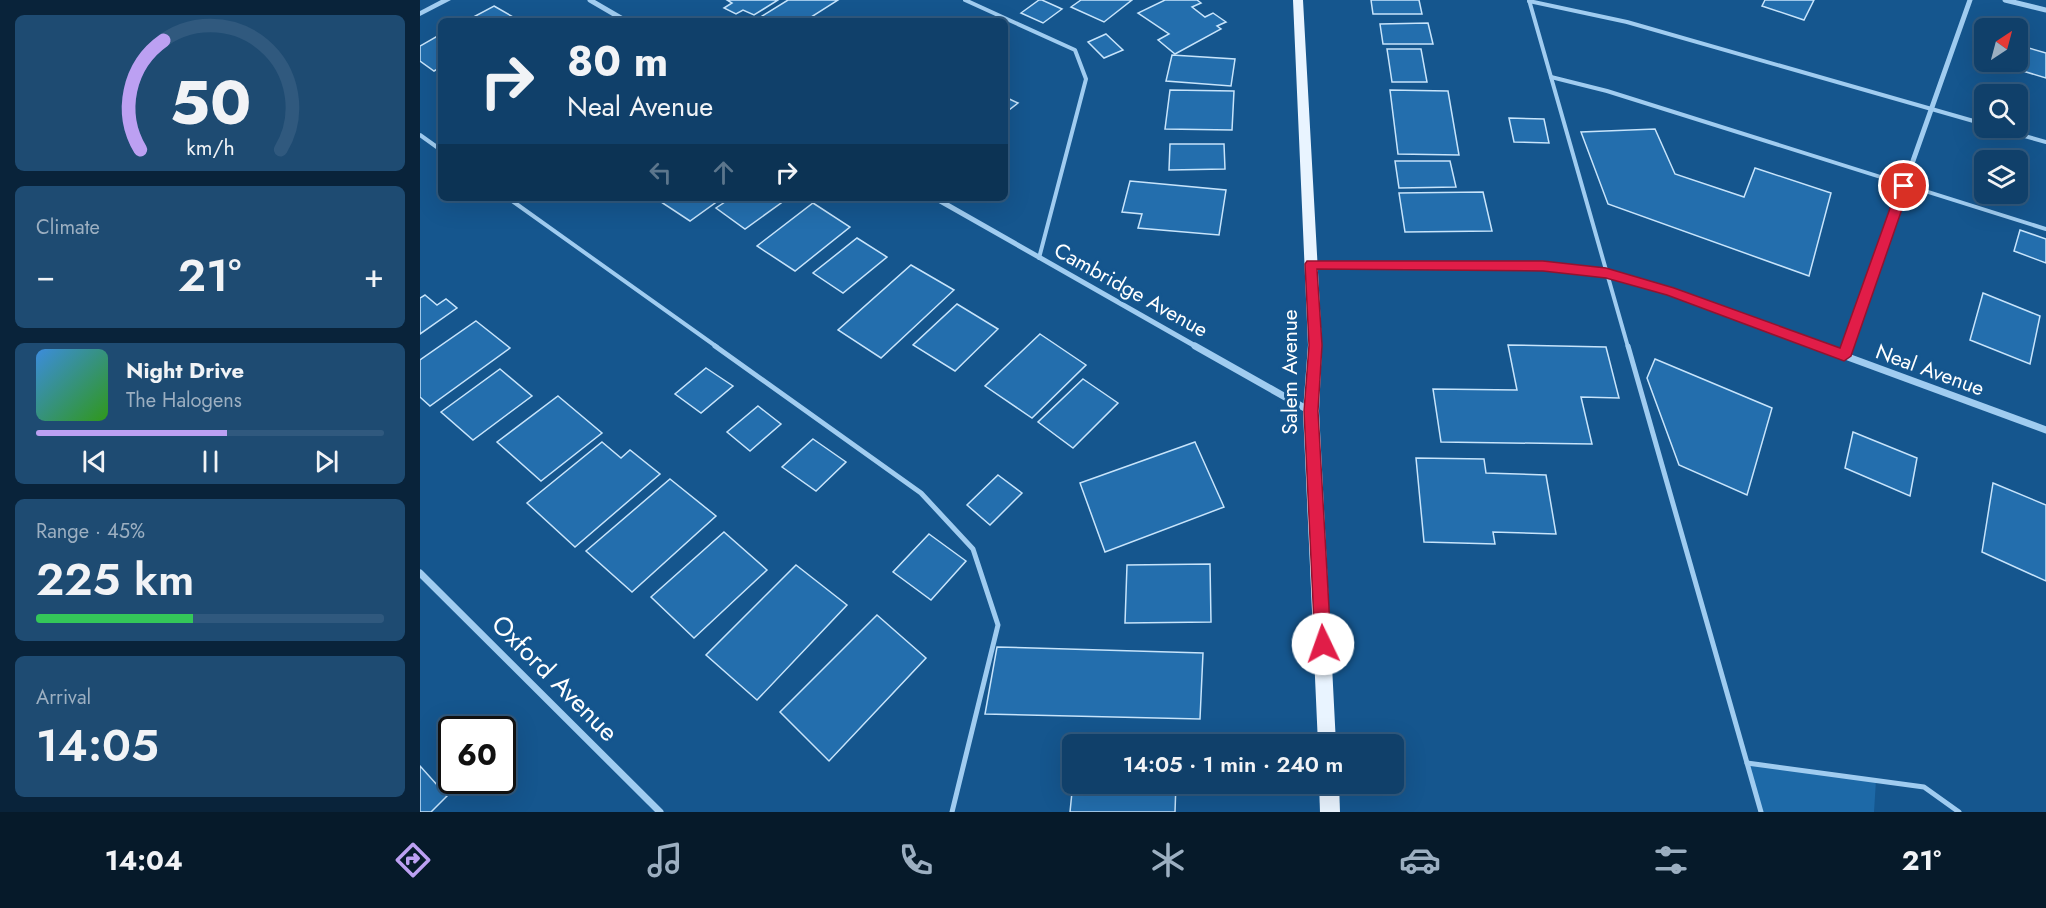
<!DOCTYPE html>
<html lang="en">
<head>
<meta charset="utf-8">
<style>
  :root { --surface:#10406a; --page:#1e4b72; --text:#f1f3f6; --muted:#9cafc1; --line:#30597e; --accent:#bca0f2 }
  body { margin:0; font-family:Jost,sans-serif; background:var(--page); color:var(--text); height:100vh; display:flex; flex-direction:column; font-size:22px; white-space:nowrap }
  * { box-sizing:border-box; margin:0 }
  p { font-size:20px; color:var(--muted) }
  .icon { flex:none; width:33px; height:33px; fill:none; stroke:currentColor; stroke-width:2; stroke-linecap:round; stroke-linejoin:round }
  .map { position:relative; flex:1; overflow:hidden }
  .sheet { display:flex; flex-direction:column; gap:15px; padding:15px; background:#09233a; width:420px }
  .sheet>* { flex:none }
  .hud { position:absolute; left:18px; top:18px; width:570px; height:183px; border-radius:9px; box-shadow:0 6px 24px #0002,0 0 0 2px var(--line); background:#10406a; color:var(--text); overflow:hidden }
  .needle { width:39px; rotate:36deg }
  .fabs { position:absolute; left:1554px; top:18px; display:grid; gap:12px }
  .fabs a { display:grid; place-items:center; width:54px; height:54px; border-radius:9px; background:var(--surface); box-shadow:0 6px 24px #0002,0 0 0 2px var(--line); font-size:30px }
  .speed { position:absolute; left:18px; top:716px; display:flex; gap:12px; font-size:30px; font-weight:700; text-align:center }
  .speed>* { display:grid; place-content:center; width:78px; height:78px; border-radius:50%; background:var(--surface); box-shadow:0 6px 24px #0002,0 0 0 2px var(--line); line-height:1 }
  .speed .limit { border:3px solid #111; border-radius:9px; background:#fff; color:#111 }
  .pin { position:absolute; display:grid; place-items:center; width:51px; height:51px; color:#fff; margin:-26px; border:3px solid #fff; border-radius:50%; box-shadow:0 2px 6px #0007 }
  .me { position:absolute; width:66px; margin:-33px; rotate:357deg; stroke-linejoin:round; filter:drop-shadow(0 0 4px #0008) }
  .turn { display:flex; align-items:center; gap:21px; height:126px; padding:0 30px; font-size:27px }
  .turn .icon { width:78px; height:78px; stroke-width:2.5 }
  .turn b { display:block; font-size:42px; line-height:51px }
  .lanes { display:flex; align-items:center; height:57px; padding:0 30px; background:#0003; justify-content:center; gap:30px; direction:ltr }
  .lanes .off { opacity:.35 }
  .big { font-size:45px; font-weight:600; line-height:1.1 }
  .sheet .tile { flex:1; display:flex; flex-direction:column; justify-content:center; gap:9px; min-width:0; padding:0 21px; border-radius:9px; background:var(--page) }
  .sheet .dial { align-items:center; gap:0 }
  .dial svg { height:156px; overflow:visible; fill:none; stroke:var(--line); stroke-width:7; stroke-linecap:round; text-anchor:middle }
  .dial text { fill:var(--text); stroke:none }
  .song { display:flex; align-items:center; gap:18px }
  .cover { width:72px; height:72px; border-radius:9px; background:linear-gradient(135deg,hsl(210 70% 55%),hsl(110 70% 35%)) }
  .played { height:6px; border-radius:3px; background:linear-gradient(90deg,var(--accent) 55%,var(--line) 55%) }
  .keys { display:flex; justify-content:space-around; direction:ltr }
  .heat { display:flex; justify-content:space-between; align-items:center; font-size:33px; direction:ltr }
  .charge { height:9px; border-radius:4px; background:linear-gradient(90deg,#34c759 45%,var(--line) 0) }
  .trip { position:absolute; left:642px; top:734px; width:342px; height:60px; border-radius:9px; background:var(--surface); box-shadow:0 6px 24px #0002,0 0 0 2px var(--line); font-weight:600; line-height:60px; text-align:center }
  .menu { display:flex; height:96px; justify-content:space-around; align-items:center; background:#061a2a; color:var(--muted) }
  .menu .icon { width:42px; height:42px }
  .menu .current { color:var(--accent) }
  .menu b { font-size:27px; color:var(--text) }
  main { display:flex; flex:1; min-height:0 }
  .map>svg:first-child { display:block }
  .green { fill:#1d69a7 }
  .building { fill:#236ead; stroke:#c7e4fb; stroke-width:1.5 }
  .lines { fill:none; stroke-linecap:round; stroke-linejoin:round }
  .service-far1 { stroke:#a0ccf0; stroke-width:4 }
  .service { stroke:#a0ccf0; stroke-width:5 }
  .minor-far1 { stroke:#a0ccf0; stroke-width:5 }
  .minor { stroke:#a0ccf0; stroke-width:7 }
  .tertiary { fill:#a0ccf0; fill-rule:evenodd }
  .primary { fill:#e9f4ff; fill-rule:evenodd }
  .route { fill:#e11d48; stroke:#92132f; stroke-width:1.5 }
  .labels { text-anchor:middle; dominant-baseline:central; stroke-width:6; stroke-linejoin:round; paint-order:stroke }
  .street-label { font-size:21px; fill:#fff; stroke:#15568e }
  .near-street-label { font-size:26px; fill:#fff; stroke:#15568e }
</style>
</head>
<body>
<main>
<section class="sheet">
<div class="tile dial"><svg viewBox="0 0 100 80">
<path d="M14 69A42 42 0 1 1 86 69"/>
<path d="M14 69A42 42 0 0 1 26 13" stroke="#bca0f2"/>
<text x="50" y="56" font-size="32" font-weight="700">50</text>
<text x="50" y="72" font-size="11">km/h</text>
</svg></div>
<div class="tile"><p>Climate</p>
<div class="heat"><a>−</a><b class="big">21°</b><a>+</a></div>
</div>
<div class="tile">
<div class="song"><i class="cover"></i><div><b>Night Drive</b><p>The Halogens</p></div></div>
<div class="played"></div>
<div class="keys"><svg class="icon" aria-label="previous" viewBox="0 0 24 24"><path d="M18 5L8 12l10 7zM5 5v14"/></svg><svg class="icon" aria-label="pause" viewBox="0 0 24 24"><path d="M8 5v14M16 5v14"/></svg><svg class="icon" aria-label="next" viewBox="0 0 24 24"><path d="M6 5l10 7-10 7zM19 5v14"/></svg></div>
</div>
<div class="tile"><p>Range · 45%</p><b class="big">225 km</b><div class="charge"></div></div>
<div class="tile"><p>Arrival</p><b class="big">14:05</b></div>
</section>
<div class="map">
<svg width="1626" height="812" viewBox="0 0 1626 812">
  <rect width="100%" height="100%" fill="#15568e"/>
  <path class="green" d="M1327 763 1456 780 1454 812H1341Z"/>
  <g class="building">
    <path d="M307 0H358L334 15 323 10 316 14 304 8 312 3Z"/>
    <path d="M368 0H418L385 21H334Z"/>
    <path d="M619 0H622L642 9 623 23 601 13Z"/>
    <path d="M661 0H712L684 22 651 7Z"/>
    <path d="M745 0H777L781 3 772 7 785 17 793 13 806 22 797 26 801 29 755 54 738 40 749 34 718 13Z"/>
    <path d="M951 0H999L1002 14H953Z"/>
    <path d="M1345 0H1394L1384 20 1342 6Z"/>
    <path d="M74 6 100 21H46Z"/>
    <path d="M1008 23 1013 44H963L960 24Z"/>
    <path d="M21 34V67L14 71 0 61V46Z"/>
    <path d="M686 34 703 50 684 58 668 42Z"/>
    <path d="M1598 45 1626 53V78L1586 66V62H1598Z"/>
    <path d="M967 49H1001L1007 82H972Z"/>
    <path d="M752 55 815 59 811 86 746 81Z"/>
    <path d="M750 90 814 91 812 130 745 129Z"/>
    <path d="M970 90 1028 91 1039 155 978 154Z"/>
    <path d="M585 97 598 103 585 113Z"/>
    <path d="M1089 118 1124 119 1129 143 1094 142Z"/>
    <path d="M1235 129 1255 174 1324 197 1335 168 1411 193 1389 276 1188 204 1161 132Z"/>
    <path d="M750 144H804L805 169 749 170Z"/>
    <path d="M975 161H1030L1036 187 979 188Z"/>
    <path d="M710 181 806 190 799 235 718 228 722 214 702 212Z"/>
    <path d="M1063 192 1072 231 985 232 979 193Z"/>
    <path d="M235 198H302L270 221Z"/>
    <path d="M311 198H368L325 229 296 208Z"/>
    <path d="M393 203 430 227 375 271 337 246Z"/>
    <path d="M1600 230 1626 239V263L1594 251Z"/>
    <path d="M437 238 467 257 423 293 393 273Z"/>
    <path d="M491 265 534 290 461 358 418 330Z"/>
    <path d="M1563 293 1620 316 1610 364 1550 340Z"/>
    <path d="M5 295 17 305 26 299 37 308 0 334V298Z"/>
    <path d="M537 304 578 329 535 371 493 345Z"/>
    <path d="M56 321 90 348 10 406 0 397V360Z"/>
    <path d="M620 334 666 365 612 418 565 386Z"/>
    <path d="M1088 345 1186 347 1199 398 1161 397 1172 444 1021 442 1013 389 1097 390Z"/>
    <path d="M1235 359 1352 408 1327 495 1259 465 1227 378Z"/>
    <path d="M286 368 313 386 281 413 255 394Z"/>
    <path d="M80 369 112 396 53 440 21 412Z"/>
    <path d="M663 379 698 403 653 448 618 422Z"/>
    <path d="M138 396 182 433 121 481 77 442Z"/>
    <path d="M338 406 361 424 330 451 307 432Z"/>
    <path d="M1433 432 1497 458 1490 496 1425 468Z"/>
    <path d="M393 439 426 462 396 491 362 467Z"/>
    <path d="M182 442 201 458 210 450 240 474 155 547 107 503Z"/>
    <path d="M775 442 804 507 685 552 660 483Z"/>
    <path d="M996 458 1064 459 1066 473 1126 475 1136 534 1073 532 1075 544 1004 542Z"/>
    <path d="M578 475 602 493 570 525 547 505Z"/>
    <path d="M250 479 296 516 212 592 166 551Z"/>
    <path d="M1573 483 1626 505V581L1562 552Z"/>
    <path d="M304 532 347 570 274 638 231 597Z"/>
    <path d="M509 534 546 561 511 600 473 572Z"/>
    <path d="M790 564 791 622 705 623 707 565Z"/>
    <path d="M376 565 427 605 337 700 286 655Z"/>
    <path d="M457 615 506 658 409 761 360 712Z"/>
    <path d="M577 647 783 653 780 719 565 714Z"/>
    <path d="M0 766 27 796 11 812H0Z"/>
    <path d="M701 783H756L755 812H650L652 792 700 793Z"/>
  </g>
  <g class="lines">
    <g class="service-far1">
      <path d="M545 0 655 50 666 79 619 258"/>
      <path d="M1109 0 1208 347"/>
      <path d="M1109 1 1207 22 1564 124"/>
      <path d="M1131 77 1187 91 1626 229"/>
      <path d="M1576 128 1626 142"/>
      <path d="M0 135 21 150"/>
      <path d="M88 198 297 347"/>
    </g>
    <g class="service">
      <path d="M295 346 501 493 553 549 578 625 532 812"/>
      <path d="M1208 346 1341 812"/>
      <path d="M1327 763 1504 787 1539 812"/>
    </g>
    <g class="minor-far1">
      <path d="M170 0 206 21"/>
      <path d="M1585 0 1626 10"/>
      <path d="M515 198 777 347"/>
      <path d="M891 264 1151 268C1238 280 1320 317 1402 347"/>
      <path d="M1427 347 1550 0"/>
    </g>
    <g class="minor">
      <path d="M775 346 890 411"/>
      <path d="M1398 346 1626 430"/>
      <path d="M1424 356 1428 346"/>
      <path d="M0 573 240 812"/>
    </g>
    <path class="tertiary" d="M21 0H31L0 16V11Z"/>
    <g class="primary">
      <path d="M873 0H883L902 345 899 411 916 744H898L883 411 888 345Z"/>
      <path d="M899 783H919L920 812H900Z"/>
    </g>
  </g>
  <path class="route" d="M1484 181 1490 186 1431 356 1424 361 1247 295 1186 278 1123 271 897 269 902 345 898 411 911 644 909 650 903 652 898 650 895 644 884 411 889 345 885 264 887 261H1123L1186 268 1254 288 1420 348 1478 186Z"/>
  <g class="labels">
    <g class="street-label">
      <text transform="translate(711 290) rotate(29)">Cambridge Avenue</text>
      <text transform="translate(1510 370) rotate(20)">Neal Avenue</text>
      <text transform="translate(870 372) rotate(-90)">Salem Avenue</text>
    </g>
    <g class="near-street-label">
      <text transform="translate(135 678) rotate(45)">Oxford Avenue</text>
    </g>
  </g>
</svg>
<div class="fabs">
<a><svg class="needle" viewBox="-14 -14 28 28"><path d="M0-13l5 13h-10z" fill="#e53935"/><path d="M0 13l5-13h-10z" fill="#9cafc1"/></svg></a>
<a><svg class="icon" aria-label="search" viewBox="0 0 24 24"><circle cx="10" cy="10" r="6"/><path d="M15 15l6 6"/></svg></a>
<a><svg class="icon" aria-label="layers" viewBox="0 0 24 24"><path d="M12 4l9 5-9 5-9-5zM3 14l9 5 9-5"/></svg></a>
</div>
<div class="speed"><div class="limit">60</div></div>
<div class="pin" style="left:1484px;top:186px;background:#d93025"><svg class="icon" aria-label="arrive" viewBox="0 0 24 24"><path d="M6 21V4h12l-3 4 3 4H6"/></svg></div>
<svg class="me" style="left:903px;top:644px" viewBox="-20 -20 40 40"><circle r="19" fill="#fff"/><path d="M0-13L10 11 0 6-10 11z" fill="#e11d48"/></svg>
<div class="trip">14:05 · 1 min · 240 m</div>
<div class="hud">
<div class="turn"><svg class="icon" aria-label="right" viewBox="0 0 24 24"><path d="M7 20v-9h11M14 6l5 5-5 5"/></svg><div><b>80 m</b>Neal Avenue</div></div>
<div class="lanes"><svg class="icon off" aria-label="left" viewBox="0 0 24 24"><path d="M17 20v-9H6M10 6l-5 5 5 5"/></svg><svg class="icon off" aria-label="ahead" viewBox="0 0 24 24"><path d="M12 20V5M6 11l6-6 6 6"/></svg><svg class="icon" aria-label="right" viewBox="0 0 24 24"><path d="M7 20v-9h11M14 6l5 5-5 5"/></svg></div>
</div>
</div>
</main>
<nav class="menu">
<b>14:04</b>
<svg class="icon current" aria-label="directions" viewBox="0 0 24 24"><path d="M12 3l9 9-9 9-9-9zM9 14v-3h6M13 9l2 2-2 2"/></svg>
<svg class="icon" aria-label="music" viewBox="0 0 24 24"><path d="M9 18V5l10-2v13"/><circle cx="6" cy="18" r="3"/><circle cx="16" cy="16" r="3"/></svg>
<svg class="icon" aria-label="phone" viewBox="0 0 24 24"><path d="M5 4h4l2 5-3 2q2 4 5 5l2-3 5 2v4C11 20 4 13 5 4z"/></svg>
<svg class="icon" aria-label="climate" viewBox="0 0 24 24"><path d="M12 3v18M4 7l16 10M4 17L20 7"/></svg>
<svg class="icon" aria-label="car" viewBox="0 0 24 24"><path d="M5 17H2v-5l4-1 3-4h7l3 4 3 1v5h-3M9 17h6M6 11h13"/><circle cx="7" cy="17" r="2"/><circle cx="17" cy="17" r="2"/></svg>
<svg class="icon" aria-label="filters" viewBox="0 0 24 24"><path d="M4 7h16M4 17h16"/><circle cx="9" cy="7" r="2"/><circle cx="15" cy="17" r="2"/></svg>
<b>21°</b>
</nav>
</body>
</html>
